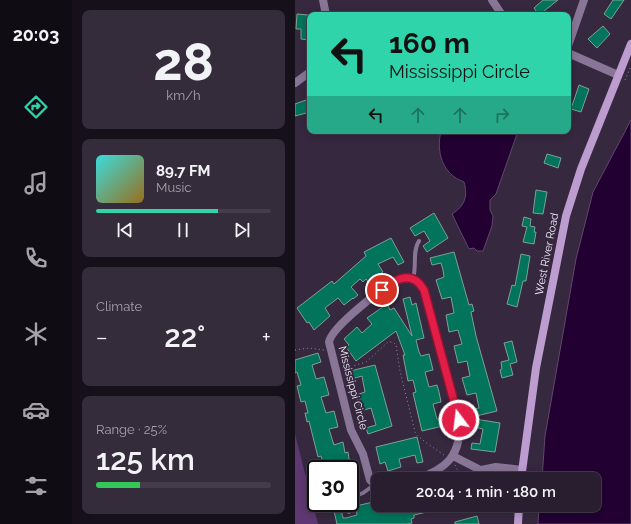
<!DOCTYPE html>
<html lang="en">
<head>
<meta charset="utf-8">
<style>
  :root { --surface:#281e2f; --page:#342b3b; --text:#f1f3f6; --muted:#a5a2aa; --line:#443c4b; --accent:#2fd4aa }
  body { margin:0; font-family:Raleway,sans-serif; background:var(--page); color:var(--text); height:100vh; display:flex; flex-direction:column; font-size:15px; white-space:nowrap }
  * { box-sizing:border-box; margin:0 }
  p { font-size:13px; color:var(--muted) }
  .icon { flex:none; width:22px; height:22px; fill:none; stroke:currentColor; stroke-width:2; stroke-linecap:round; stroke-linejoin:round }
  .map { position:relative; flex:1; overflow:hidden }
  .side { display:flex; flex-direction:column; gap:10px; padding:10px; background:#16101a; width:223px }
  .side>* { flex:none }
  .guide { position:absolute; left:12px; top:12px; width:264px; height:122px; border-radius:8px; box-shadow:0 2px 10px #0003,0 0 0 1px var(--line); background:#2fd4aa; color:#111; overflow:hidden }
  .speed { position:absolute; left:12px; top:460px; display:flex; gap:8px; font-size:20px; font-weight:700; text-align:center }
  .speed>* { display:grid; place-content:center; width:52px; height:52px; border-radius:50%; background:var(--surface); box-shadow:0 2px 10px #0003,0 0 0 1px var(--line); line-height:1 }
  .speed .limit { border:2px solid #111; border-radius:6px; background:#fff; color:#111 }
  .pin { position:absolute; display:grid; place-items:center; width:34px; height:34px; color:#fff; margin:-17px; border:2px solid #fff; border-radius:50%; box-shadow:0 1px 4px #0007 }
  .me { position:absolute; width:44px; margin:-22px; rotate:345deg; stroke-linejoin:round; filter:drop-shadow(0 0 3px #0008) }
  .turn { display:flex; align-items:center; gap:14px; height:84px; padding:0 16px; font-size:18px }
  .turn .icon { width:52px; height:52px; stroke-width:2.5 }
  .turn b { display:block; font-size:28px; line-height:34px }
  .lanes { display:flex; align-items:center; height:38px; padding:0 16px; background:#0003; justify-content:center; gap:20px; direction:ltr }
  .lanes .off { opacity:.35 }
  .big { font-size:30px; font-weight:600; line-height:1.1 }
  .side .card { flex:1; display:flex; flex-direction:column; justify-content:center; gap:6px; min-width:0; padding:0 14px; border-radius:8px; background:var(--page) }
  .side .dial { align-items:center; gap:0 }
  .dial b { font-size:52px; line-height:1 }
  .song { display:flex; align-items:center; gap:12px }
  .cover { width:48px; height:48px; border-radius:6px; background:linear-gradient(135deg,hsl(180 70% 55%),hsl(40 70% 35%)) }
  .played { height:4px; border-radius:2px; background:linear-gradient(90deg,var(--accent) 70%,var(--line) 70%) }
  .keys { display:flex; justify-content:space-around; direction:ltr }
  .heat { display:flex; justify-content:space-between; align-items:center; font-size:22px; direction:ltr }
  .charge { height:6px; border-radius:3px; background:linear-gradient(90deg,#34c759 25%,var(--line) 0) }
  .trip { position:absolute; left:76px; top:472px; width:230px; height:40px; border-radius:8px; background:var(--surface); box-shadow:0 2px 10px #0003,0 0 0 1px var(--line); font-weight:600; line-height:40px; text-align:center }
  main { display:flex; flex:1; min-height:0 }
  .menu { display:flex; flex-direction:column; width:72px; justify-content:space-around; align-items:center; background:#100c13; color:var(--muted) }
  .menu .icon { width:28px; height:28px }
  .menu .current { color:var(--accent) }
  .menu b { font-size:18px; color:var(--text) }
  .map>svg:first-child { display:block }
  .green { fill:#5e3872 }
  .water { fill:#220032; stroke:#61466e }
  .building { fill:#01745b; stroke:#7da194 }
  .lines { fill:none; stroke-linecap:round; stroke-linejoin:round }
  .path { stroke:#94889b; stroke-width:1; stroke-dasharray:1 3; stroke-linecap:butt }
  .lane { stroke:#897596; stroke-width:4 }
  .street { stroke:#897596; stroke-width:8 }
  .secondary { stroke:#bd9cd0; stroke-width:8 }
  .route-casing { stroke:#92132f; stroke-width:10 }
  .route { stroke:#e11d48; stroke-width:7 }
  .labels { text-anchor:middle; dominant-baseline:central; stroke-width:4; stroke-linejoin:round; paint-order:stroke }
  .street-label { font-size:11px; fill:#f4eaf9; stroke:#36283f }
</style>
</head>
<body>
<main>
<nav class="menu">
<b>20:03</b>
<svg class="icon current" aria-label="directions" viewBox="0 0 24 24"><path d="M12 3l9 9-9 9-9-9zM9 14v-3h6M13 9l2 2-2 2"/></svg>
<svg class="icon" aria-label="music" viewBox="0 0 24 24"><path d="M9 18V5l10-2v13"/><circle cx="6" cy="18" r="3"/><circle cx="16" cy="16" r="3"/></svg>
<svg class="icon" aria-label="phone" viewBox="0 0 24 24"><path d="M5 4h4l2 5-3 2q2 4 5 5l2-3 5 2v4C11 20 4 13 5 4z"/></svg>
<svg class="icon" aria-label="climate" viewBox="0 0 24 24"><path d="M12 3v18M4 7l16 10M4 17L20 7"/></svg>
<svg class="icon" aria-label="car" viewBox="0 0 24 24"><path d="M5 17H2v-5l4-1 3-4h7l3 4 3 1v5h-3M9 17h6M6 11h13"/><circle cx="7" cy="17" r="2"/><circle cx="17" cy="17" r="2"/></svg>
<svg class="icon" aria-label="filters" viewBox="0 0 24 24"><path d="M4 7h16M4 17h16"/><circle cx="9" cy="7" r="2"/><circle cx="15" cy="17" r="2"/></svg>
</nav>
<section class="side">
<div class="card dial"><b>28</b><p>km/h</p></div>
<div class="card">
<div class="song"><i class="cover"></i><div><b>89.7 FM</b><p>Music</p></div></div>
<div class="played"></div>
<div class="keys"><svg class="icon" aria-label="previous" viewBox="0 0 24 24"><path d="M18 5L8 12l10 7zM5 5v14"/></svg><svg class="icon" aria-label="pause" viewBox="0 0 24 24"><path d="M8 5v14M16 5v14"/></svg><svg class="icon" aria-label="next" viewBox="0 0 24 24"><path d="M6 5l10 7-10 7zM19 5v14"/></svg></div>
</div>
<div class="card"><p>Climate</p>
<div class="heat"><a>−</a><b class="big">22°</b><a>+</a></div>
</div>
<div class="card"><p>Range · 25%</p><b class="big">125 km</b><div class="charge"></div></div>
</section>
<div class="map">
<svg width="336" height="524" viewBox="0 0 336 524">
  <rect width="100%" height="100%" fill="#36283f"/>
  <path class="green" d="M0 434 23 524H0Z"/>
  <g class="water">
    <path d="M336 120V524H243L244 505H299V479H247L250 436 281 259 298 192Z"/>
    <path d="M146 131H223L201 194 195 200V210L198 216 197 226 188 251H182L179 248 174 249 157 214C170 206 173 196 169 182 147 174 141 152 146 131Z"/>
  </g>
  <g class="building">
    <path d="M248 0H263L244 15 239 8Z"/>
    <path d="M318 0H329L316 19 309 14Z"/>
    <path d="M2 14 13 15 12 28 14 29V40L6 39V29H1Z"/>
    <path d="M308 26 315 34 302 48 293 39Z"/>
    <path d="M284 85 294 89 286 112 276 109Z"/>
    <path d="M11 100 13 106H15V112L0 116V104Z"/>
    <path d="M252 154 266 158 263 168 249 163Z"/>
    <path d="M241 190 252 192 248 214 238 213Z"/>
    <path d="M139 213 153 238 132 252 128 246 135 241 129 231 120 236 115 228Z"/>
    <path d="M229 217 236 219 235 226 240 227 239 232H241L239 244 228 242 232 227 227 226Z"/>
    <path d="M96 238 109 262 103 265 98 257 83 264 88 272 79 277 83 281 77 286 71 279 68 282 65 279 56 287 63 295 58 299V298L49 305 43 298 30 308 35 316 19 330 14 322 12 323 2 308 37 281 39 284 71 256 69 252Z"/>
    <path d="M159 252 174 305 177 304 179 311 176 312 181 336 202 411 177 417 175 410 184 408 181 393 172 395 167 378 175 376 172 361 163 363 159 346 167 344 163 330 154 332 151 315 159 313 156 297 147 299 141 280 149 277 148 270 146 263 137 265 135 258Z"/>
    <path d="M226 254 235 256 231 281H228L222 307 212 304 217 285 220 286Z"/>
    <path d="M115 297 117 305 121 303 129 338 121 340 124 352 126 356 134 354 138 370 130 372 134 387 142 385 144 392 146 402 138 404 142 419 150 417 152 425 127 431 118 393 121 392 118 380 113 381 108 355H110L101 331 61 361 51 347 54 345 49 339 62 327 67 333 77 324 72 318 92 304 95 310 99 308 117 336 108 299Z"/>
    <path d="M217 341 222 362 215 364 218 375 207 378 205 370 207 369 206 362 214 360 209 343Z"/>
    <path d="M23 353 26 362 17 365 21 379 29 377 34 395 26 397 31 413 39 411 43 427 34 429 38 442 39 445 48 442 50 453 53 452 54 459 46 461 47 465 30 469 26 456 23 457 14 421 12 422 10 413H13L10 401 6 402 2 386 6 385 2 372 0 373V360Z"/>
    <path d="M80 365 97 426 73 434 71 428 81 425 76 408 66 411 61 395 70 392 67 376 57 379 55 371Z"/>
    <path d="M180 419 205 423 200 452 176 449 177 443 185 444 188 429 179 427Z"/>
    <path d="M122 437 128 462 122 463 120 455 104 459 106 467 93 471 90 462 85 464 81 447Z"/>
    <path d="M78 502 80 511 92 507V505H135L136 511 119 515V518L116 519 117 523 112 524H42L39 511 46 509 48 518H51L62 515 61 506Z"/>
    <path d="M182 516 184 524H160V522Z"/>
  </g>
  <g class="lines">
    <g class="path">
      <path d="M330 80 336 66"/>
      <path d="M0 350 14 348 29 350"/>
      <path d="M48 369 71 362 93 342H98L101 345 105 371 120 432C124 439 142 450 149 455"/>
      <path d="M160 465 167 479"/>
    </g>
    <g class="lane">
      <path d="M118 279C122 266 117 251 124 241"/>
      <path d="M55 498 68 493 79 485"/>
      <path d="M52 503 54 512"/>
      <path d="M86 505 87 506"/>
    </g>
    <g class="street">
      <path d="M28 0 31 15"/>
      <path d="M197 0 207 15"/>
      <path d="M273 46 289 0"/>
      <path d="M273 53 323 75"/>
      <path d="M0 83 15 72"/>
      <path d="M158 456 203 479"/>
      <path d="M186 470 201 467 227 470"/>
      <path d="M83 487 75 480 68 454 56 430 34 342C37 326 84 292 98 281 112 277 121 277 129 290L164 420C167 455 152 469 121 479"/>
    </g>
    <g class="secondary">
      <path d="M226 479 241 368 271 216 286 169 336 44"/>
      <path d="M223 524 224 505"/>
    </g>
  </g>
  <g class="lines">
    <defs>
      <path id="route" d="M87 290C102 278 117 270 129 290L164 420"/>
    </defs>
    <use href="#route" class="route-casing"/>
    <use href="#route" class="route"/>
  </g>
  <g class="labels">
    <g class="street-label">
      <text transform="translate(252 254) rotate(-79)">West River Road</text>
      <text transform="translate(58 388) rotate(75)">Mississippi Circle</text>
    </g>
  </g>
</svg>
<div class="speed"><div class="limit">30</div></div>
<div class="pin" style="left:87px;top:290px;background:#d93025"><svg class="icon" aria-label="arrive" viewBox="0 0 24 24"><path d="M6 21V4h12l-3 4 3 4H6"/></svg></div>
<svg class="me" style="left:164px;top:420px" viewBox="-20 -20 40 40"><circle r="17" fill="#e11d48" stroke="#fff" stroke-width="3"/><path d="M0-11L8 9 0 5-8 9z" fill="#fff"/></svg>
<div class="trip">20:04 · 1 min · 180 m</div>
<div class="guide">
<div class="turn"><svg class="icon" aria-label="left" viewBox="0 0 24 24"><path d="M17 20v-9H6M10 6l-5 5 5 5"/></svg><div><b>160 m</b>Mississippi Circle</div></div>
<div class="lanes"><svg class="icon" aria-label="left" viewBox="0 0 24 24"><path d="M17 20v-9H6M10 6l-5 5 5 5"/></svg><svg class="icon off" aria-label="ahead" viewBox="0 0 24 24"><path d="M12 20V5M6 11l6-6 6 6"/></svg><svg class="icon off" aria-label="ahead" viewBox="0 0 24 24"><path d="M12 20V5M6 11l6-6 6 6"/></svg><svg class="icon off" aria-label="right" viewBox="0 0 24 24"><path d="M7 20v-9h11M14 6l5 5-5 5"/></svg></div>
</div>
</div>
</main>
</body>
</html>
